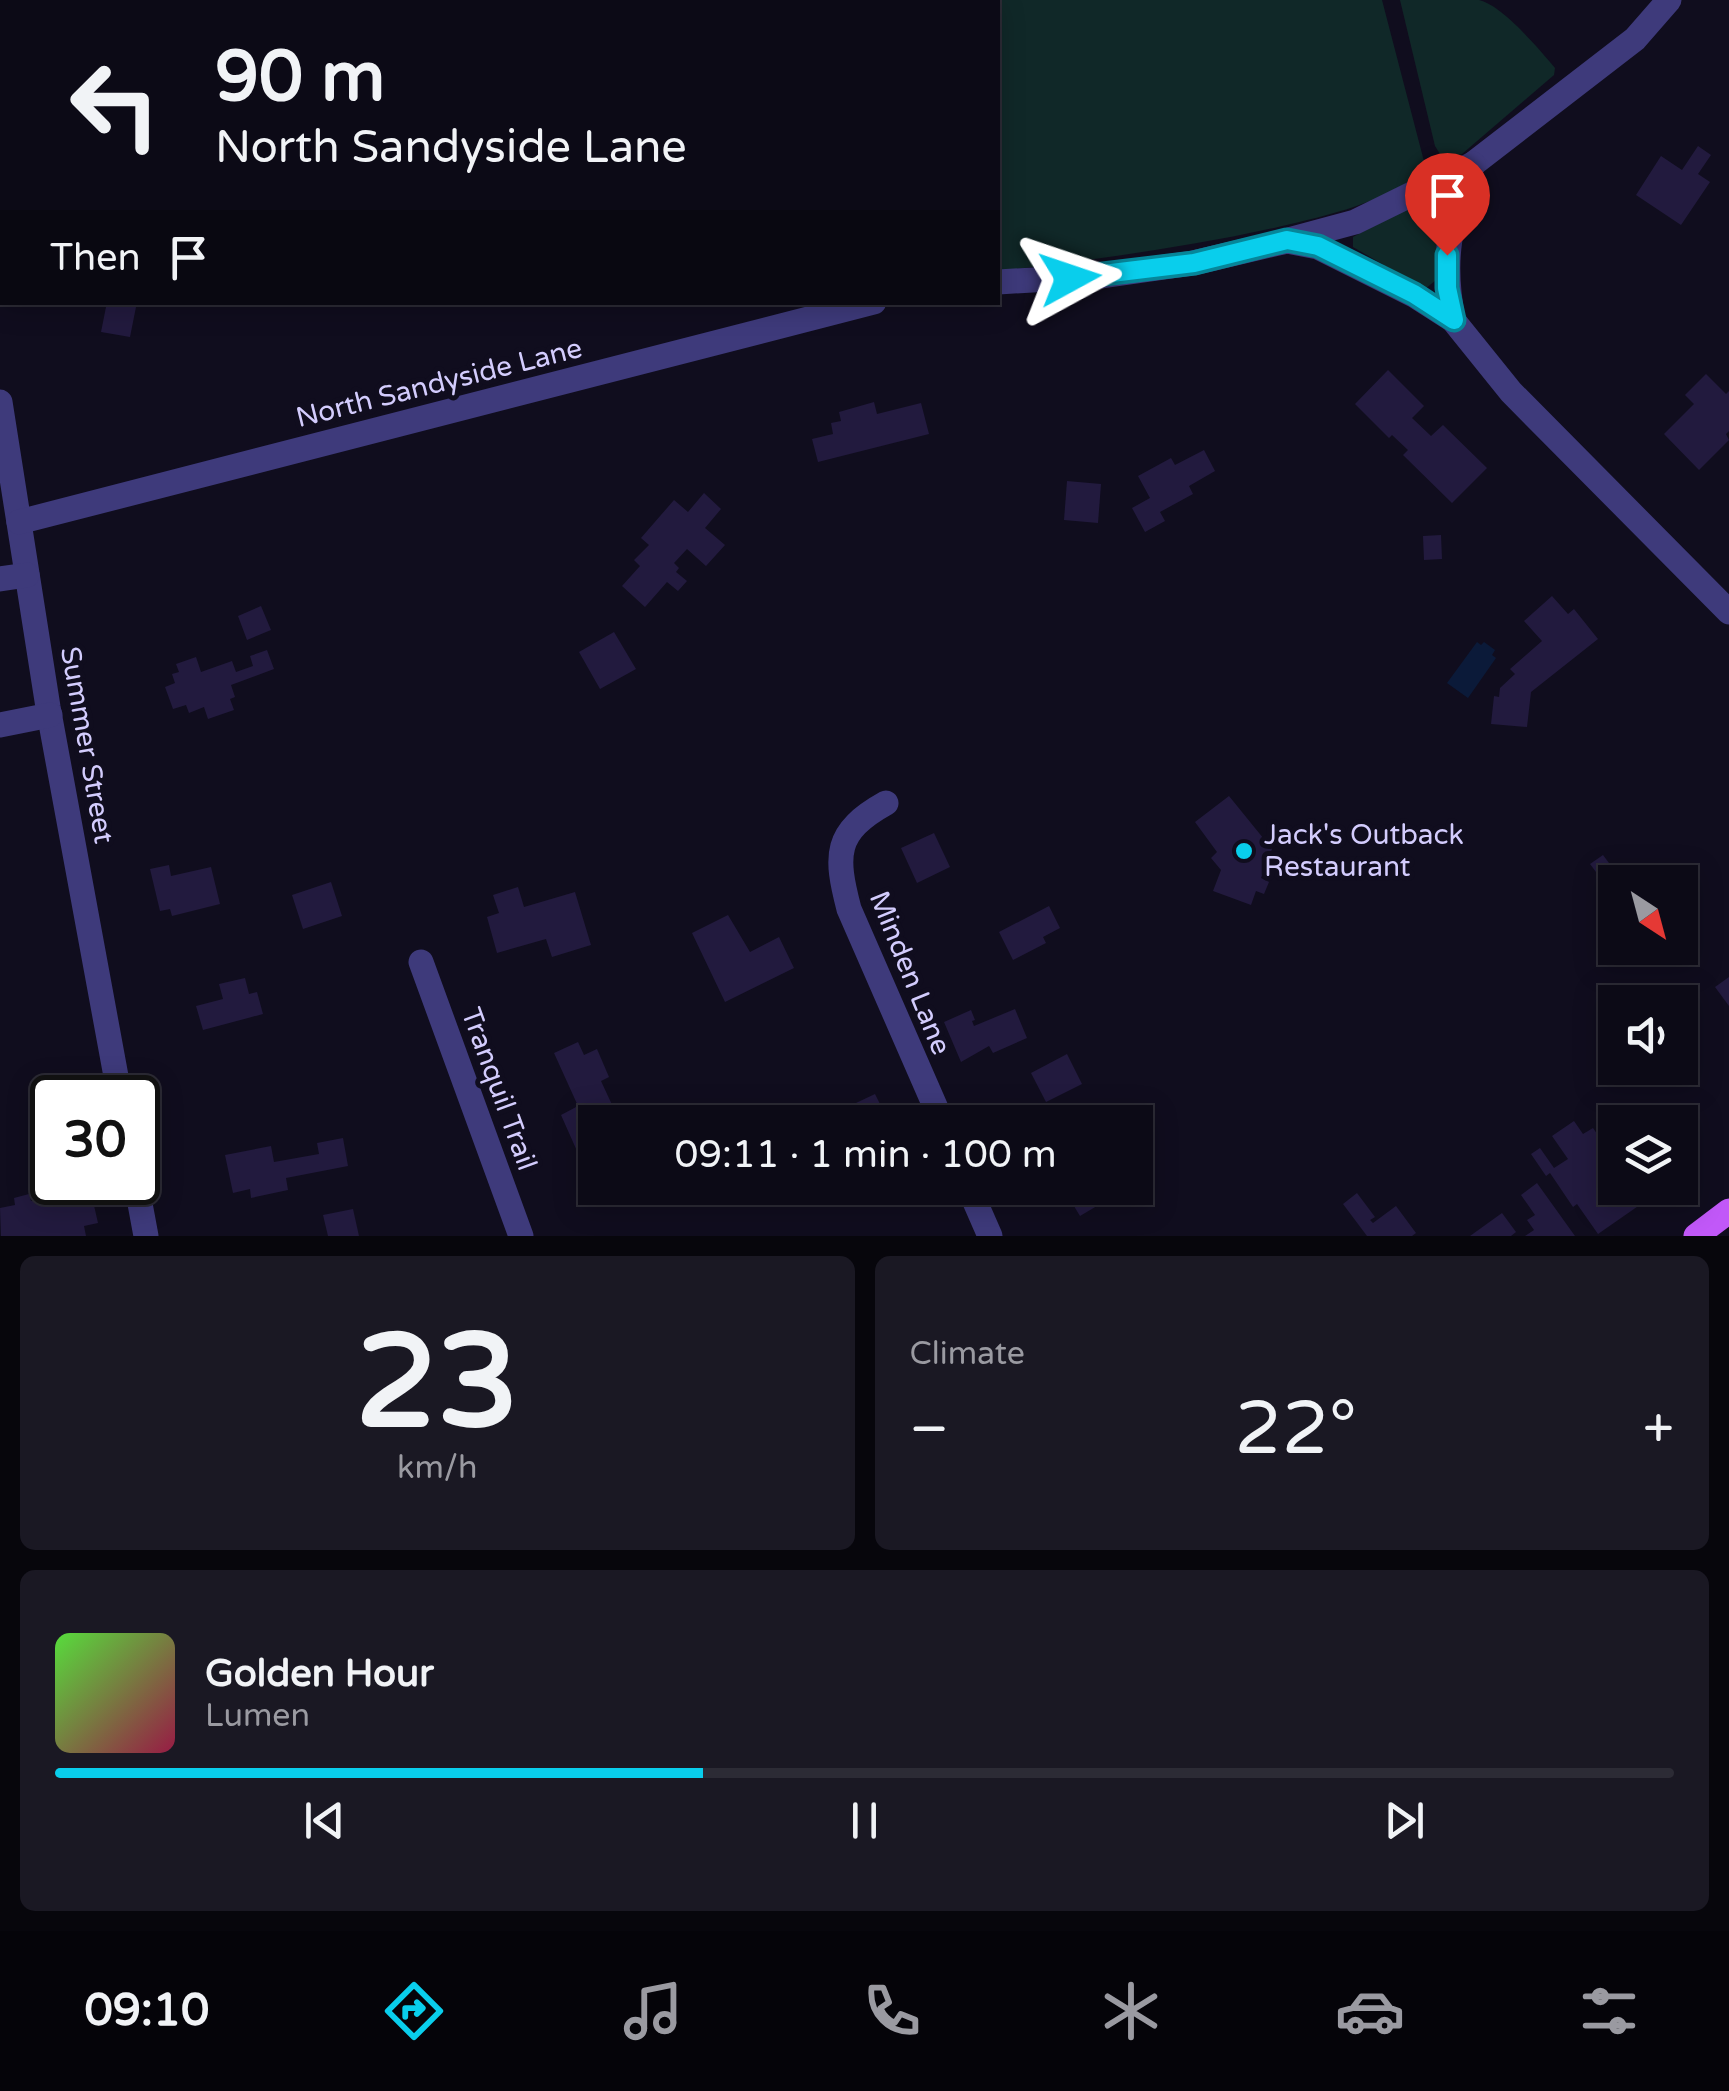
<!DOCTYPE html>
<html lang="en">
<head>
<meta charset="utf-8">
<style>
  :root { --surface:#0c0a16; --page:#1a1823; --text:#f1f3f6; --muted:#9a9aa1; --line:#2c2b35; --accent:#09ceec }
  body { margin:0; font-family:"Varela Round",sans-serif; background:var(--page); color:var(--text); height:100vh; display:flex; flex-direction:column; font-size:38px; white-space:nowrap }
  * { box-sizing:border-box; margin:0 }
  p { font-size:32px; color:var(--muted) }
  .icon { flex:none; width:55px; height:55px; fill:none; stroke:currentColor; stroke-width:2; stroke-linecap:round; stroke-linejoin:round }
  .map { position:relative; height:1236px; overflow:hidden }
  .drawer { display:flex; flex-direction:column; gap:20px; padding:20px; background:#07060c; flex:1 }
  .drawer>* { flex:none }
  .guide { position:absolute; left:0px; top:0px; width:1000px; height:305px; box-shadow:0 5px 25px #0003,0 0 0 2px var(--line); background:#0c0a16; color:var(--text); overflow:hidden }
  .needle { width:65px; rotate:144deg }
  .fabs { position:absolute; left:1598px; top:865px; display:grid; gap:20px }
  .fabs a { display:grid; place-items:center; width:100px; height:100px; border-radius:0px; background:var(--surface); box-shadow:0 5px 25px #0003,0 0 0 2px var(--line); font-size:50px }
  .speed { position:absolute; left:30px; top:1075px; display:flex; gap:20px; font-size:50px; font-weight:700; text-align:center }
  .speed>* { display:grid; place-content:center; width:130px; height:130px; border-radius:50%; background:var(--surface); box-shadow:0 5px 25px #0003,0 0 0 2px var(--line); line-height:1 }
  .speed .limit { border:5px solid #111; border-radius:15px; background:#fff; color:#111 }
  .pin { position:absolute; display:grid; place-items:center; width:85px; height:85px; color:#fff; margin:-102px -42px; border-radius:50% 50% 50% 0; rotate:-45deg; box-shadow:0 0 10px #0007 }
  .pin .icon { rotate:45deg }
  .me { position:absolute; width:110px; margin:-55px; rotate:85deg; stroke-linejoin:round; filter:drop-shadow(0 0 8px #0008) }
  .turn { display:flex; align-items:center; gap:35px; height:210px; padding:0 50px; font-size:45px }
  .turn .icon { width:130px; height:130px; stroke-width:2.5 }
  .turn b { display:block; font-size:70px; line-height:85px }
  .then { display:flex; align-items:center; height:95px; padding:0 50px; background:#0003; gap:20px; font-size:38px }
  .big { font-size:75px; font-weight:600; line-height:1.1 }
  .drawer .tile { flex:1; display:flex; flex-direction:column; justify-content:center; gap:15px; min-width:0; padding:0 35px; border-radius:15px; background:var(--page) }
  .drawer .dial { align-items:center; gap:0 }
  .dial b { font-size:130px; line-height:1 }
  .song { display:flex; align-items:center; gap:30px }
  .cover { width:120px; height:120px; border-radius:15px; background:linear-gradient(135deg,hsl(110 70% 55%),hsl(340 70% 35%)) }
  .played { height:10px; border-radius:5px; background:linear-gradient(90deg,var(--accent) 40%,var(--line) 40%) }
  .keys { display:flex; justify-content:space-around; direction:ltr }
  .heat { display:flex; justify-content:space-between; align-items:center; font-size:55px; direction:ltr }
  .drawer .tiles { flex:1; display:grid; gap:20px; grid-template-columns:1fr 1fr }
  .tile:last-child { grid-column:span 2 }
  .trip { position:absolute; left:578px; top:1105px; width:575px; height:100px; border-radius:0px; background:var(--surface); box-shadow:0 5px 25px #0003,0 0 0 2px var(--line); font-weight:600; line-height:100px; text-align:center }
  .tabs { display:flex; height:160px; justify-content:space-around; align-items:center; background:#050409; color:var(--muted) }
  .tabs .icon { width:70px; height:70px }
  .tabs .active { color:var(--accent) }
  .tabs b { font-size:45px; color:var(--text) }
  .map>svg:first-child { display:block }
  .green { fill:#102828 }
  .water { fill:#0b1a39 }
  .building { fill:#221a3e }
  .lines { fill:none; stroke-linecap:round; stroke-linejoin:round }
  .minor { stroke:#3e3a7b; stroke-width:25 }
  .major { stroke:#c158f8; stroke-width:25 }
  .route-casing { stroke:#068699; stroke-width:25 }
  .route { stroke:#09ceec; stroke-width:18 }
  .poi-dot { fill:#09ceec; stroke:#100d1e; stroke-width:4 }
  .labels { text-anchor:middle; dominant-baseline:central; stroke-width:10; stroke-linejoin:round; paint-order:stroke }
  .street-label { font-size:28px; fill:#d3ccfd; stroke:#100d1e }
  .poi-label { font-size:28px; fill:#d3ccfd; stroke:#100d1e; text-anchor:start }
</style>
</head>
<body>
<div class="map">
<svg width="1729" height="1236" viewBox="0 0 1729 1236">
  <rect width="100%" height="100%" fill="#100d1e"/>
  <g class="green">
    <path d="M885 0H1382L1426 169C1385 203 1329 215 1278 227 1185 248 1092 260 998 271V2Z"/>
    <path d="M1400 0C1422 0 1458 0 1479 0 1502 5 1540 50 1555 68L1554 75 1462 154 1448 158 1440 154 1435 146Z"/>
    <path d="M1430 197 1442 208 1436 280 1425 289 1353 247V237Z"/>
  </g>
  <path class="water" d="M1477 642 1481 645 1484 642 1495 650 1492 655 1496 658 1468 698 1447 683Z"/>
  <g class="building">
    <path d="M1698 146 1711 155 1698 174 1710 182 1681 225 1636 195 1661 156 1682 170Z"/>
    <path d="M107 302H137L130 337 101 332Z"/>
    <path d="M1388 370 1424 406 1412 418 1431 436 1443 425 1487 468 1452 503 1403 455 1408 450 1392 435 1389 438 1355 404Z"/>
    <path d="M1706 374 1726 394 1729 391V431L1726 434 1729 440 1699 470 1664 434 1694 404 1685 395Z"/>
    <path d="M874 402 877 414 921 403 929 434 818 462 812 439 833 434 831 423 841 421 839 412Z"/>
    <path d="M1204 450 1215 471 1189 486 1193 494 1160 512 1165 521 1145 532 1132 508 1150 498 1138 476 1171 458 1175 465Z"/>
    <path d="M1067 481 1101 484 1098 523 1064 520Z"/>
    <path d="M704 493 721 509 705 528 725 545 706 566 687 549 674 563 679 568 676 572 687 581 678 591 667 582 645 607 622 586 640 566 634 560 649 545 641 538 674 500 688 512Z"/>
    <path d="M1441 535 1442 559 1424 560 1423 536Z"/>
    <path d="M1552 596 1568 614 1574 609 1598 639 1531 692 1527 727 1491 724 1494 696 1499 697 1500 688 1515 674 1510 669 1542 641 1524 621Z"/>
    <path d="M261 606 271 630 247 640 238 616Z"/>
    <path d="M614 632 636 669 600 689 579 652Z"/>
    <path d="M267 650 274 669 231 685 235 697 230 699 234 710 208 719 204 707 189 713 186 705 173 709 165 687 175 683 172 674 179 672 176 664 196 657 201 672 232 661 236 672 253 666 250 656Z"/>
    <path d="M1229 796 1272 849 1261 878 1269 882 1264 894 1256 891 1251 905 1213 891 1221 870 1211 858 1217 852 1195 822Z"/>
    <path d="M934 833 950 867 917 883 901 848Z"/>
    <path d="M1603 855 1615 871 1602 880 1590 864Z"/>
    <path d="M169 865 171 876 211 867 220 904 172 916 170 909 160 911 150 869Z"/>
    <path d="M331 882 342 916 303 929 292 895Z"/>
    <path d="M518 887 524 907 575 892 591 945 552 957 546 939 497 953 487 917 499 913 493 895Z"/>
    <path d="M1049 906 1060 928 1043 937 1046 943 1013 960 999 932Z"/>
    <path d="M728 915 750 952 779 937 794 968 725 1002 692 933Z"/>
    <path d="M1729 977V1006L1715 987Z"/>
    <path d="M245 978 249 994 257 992 263 1014 203 1030 196 1006 223 999 219 984Z"/>
    <path d="M1015 1009 1027 1038 993 1053 989 1046 961 1062 944 1022 971 1010 975 1020 972 1021 974 1026Z"/>
    <path d="M578 1042 584 1055 597 1049 609 1077 601 1081 620 1122H595V1165L585 1169 561 1115 578 1106 554 1053Z"/>
    <path d="M1067 1054 1082 1084 1046 1102 1031 1073Z"/>
    <path d="M875 1094 889 1122H845L839 1111Z"/>
    <path d="M1651 1106 1662 1122H1626Z"/>
    <path d="M1574 1121 1583 1134 1593 1128 1615 1160V1188H1634L1644 1202 1598 1234 1577 1204 1573 1207 1550 1173 1546 1176 1531 1154 1540 1148 1554 1168 1568 1159 1552 1136Z"/>
    <path d="M343 1138 348 1166 286 1178 288 1190 251 1198 250 1189 233 1193 225 1155 271 1146 274 1162 319 1154 317 1143Z"/>
    <path d="M1537 1183 1575 1236H1525L1534 1230 1527 1220 1535 1215 1521 1195Z"/>
    <path d="M1063 1188H1106L1112 1197 1080 1216Z"/>
    <path d="M76 1191 79 1204 93 1201 98 1223 84 1226 86 1236H1L0 1208 15 1205 14 1198 29 1194 31 1201Z"/>
    <path d="M1357 1193 1375 1217 1370 1220 1373 1223 1396 1206 1416 1233 1412 1236H1367L1343 1204Z"/>
    <path d="M353 1209 359 1236H328L323 1215Z"/>
    <path d="M1502 1213 1516 1232 1511 1236H1470Z"/>
  </g>
  <g class="lines">
    <g class="minor">
      <path d="M1292 239 1355 222 1473 164 1635 39 1669 0"/>
      <path d="M998 282 1102 276 1193 263 1287 241 1318 247 1414 295 1453 320 1511 392 1729 612"/>
      <path d="M1453 320C1441 256 1450 223 1473 164"/>
      <path d="M0 402 48 707 120 1098"/>
      <path d="M19 522 874 302"/>
      <path d="M0 579 27 575"/>
      <path d="M0 725 50 715"/>
      <path d="M886 803C834 832 835 855 849 909L942 1122"/>
      <path d="M421 962 521 1236"/>
      <path d="M136 1182 146 1236"/>
      <path d="M969 1188 990 1236"/>
    </g>
    <path class="major" d="M1696 1236 1729 1211"/>
  </g>
  <g class="lines">
    <defs>
      <path id="route" d="M1070 278 1194 263 1287 240 1318 246 1414 294 1454 320 1447 288V255"/>
    </defs>
    <use href="#route" class="route-casing"/>
    <use href="#route" class="route"/>
  </g>
  <circle class="poi-dot" cx="1244" cy="851" r="10"/>
  <g class="labels">
    <g class="street-label">
      <text transform="translate(439 383) rotate(-14)">North Sandyside Lane</text>
      <text transform="translate(87 745) rotate(80)">Summer Street</text>
      <text transform="translate(910 973) rotate(68)">Minden Lane</text>
      <text transform="translate(499 1089) rotate(70)">Tranquil Trail</text>
    </g>
    <g class="poi-label">
      <text x="1264" y="835">Jack's Outback<tspan x="1264" dy="32">Restaurant</tspan></text>
    </g>
  </g>
</svg>
<div class="fabs">
<a><svg class="needle" viewBox="-14 -14 28 28"><path d="M0-13l5 13h-10z" fill="#e53935"/><path d="M0 13l5-13h-10z" fill="#9a9aa1"/></svg></a>
<a><svg class="icon" aria-label="sound" viewBox="0 0 24 24"><path d="M4 9h4l5-4v14l-5-4H4zM17 9q2 3 0 6"/></svg></a>
<a><svg class="icon" aria-label="layers" viewBox="0 0 24 24"><path d="M12 4l9 5-9 5-9-5zM3 14l9 5 9-5"/></svg></a>
</div>
<div class="speed"><div class="limit">30</div></div>
<div class="pin" style="left:1447px;top:255px;background:#d93025"><svg class="icon" aria-label="arrive" viewBox="0 0 24 24"><path d="M6 21V4h12l-3 4 3 4H6"/></svg></div>
<svg class="me" style="left:1070px;top:278px" viewBox="-20 -20 40 40"><path d="M0-17L14 15 0 8-14 15z" fill="#09ceec" stroke="#fff" stroke-width="4"/></svg>
<div class="trip">09:11 · 1 min · 100 m</div>
<div class="guide">
<div class="turn"><svg class="icon" aria-label="left" viewBox="0 0 24 24"><path d="M17 20v-9H6M10 6l-5 5 5 5"/></svg><div><b>90 m</b>North Sandyside Lane</div></div>
<div class="then">Then<svg class="icon" aria-label="arrive" viewBox="0 0 24 24"><path d="M6 21V4h12l-3 4 3 4H6"/></svg></div>
</div>
</div>
<section class="drawer">
<div class="tiles">
<div class="tile dial"><b>23</b><p>km/h</p></div>
<div class="tile"><p>Climate</p>
<div class="heat"><a>−</a><b class="big">22°</b><a>+</a></div>
</div>
<div class="tile">
<div class="song"><i class="cover"></i><div><b>Golden Hour</b><p>Lumen</p></div></div>
<div class="played"></div>
<div class="keys"><svg class="icon" aria-label="previous" viewBox="0 0 24 24"><path d="M18 5L8 12l10 7zM5 5v14"/></svg><svg class="icon" aria-label="pause" viewBox="0 0 24 24"><path d="M8 5v14M16 5v14"/></svg><svg class="icon" aria-label="next" viewBox="0 0 24 24"><path d="M6 5l10 7-10 7zM19 5v14"/></svg></div>
</div>
</div>
</section>
<nav class="tabs">
<b>09:10</b>
<svg class="icon active" aria-label="directions" viewBox="0 0 24 24"><path d="M12 3l9 9-9 9-9-9zM9 14v-3h6M13 9l2 2-2 2"/></svg>
<svg class="icon" aria-label="music" viewBox="0 0 24 24"><path d="M9 18V5l10-2v13"/><circle cx="6" cy="18" r="3"/><circle cx="16" cy="16" r="3"/></svg>
<svg class="icon" aria-label="phone" viewBox="0 0 24 24"><path d="M5 4h4l2 5-3 2q2 4 5 5l2-3 5 2v4C11 20 4 13 5 4z"/></svg>
<svg class="icon" aria-label="climate" viewBox="0 0 24 24"><path d="M12 3v18M4 7l16 10M4 17L20 7"/></svg>
<svg class="icon" aria-label="car" viewBox="0 0 24 24"><path d="M5 17H2v-5l4-1 3-4h7l3 4 3 1v5h-3M9 17h6M6 11h13"/><circle cx="7" cy="17" r="2"/><circle cx="17" cy="17" r="2"/></svg>
<svg class="icon" aria-label="filters" viewBox="0 0 24 24"><path d="M4 7h16M4 17h16"/><circle cx="9" cy="7" r="2"/><circle cx="15" cy="17" r="2"/></svg>
</nav>
</body>
</html>
